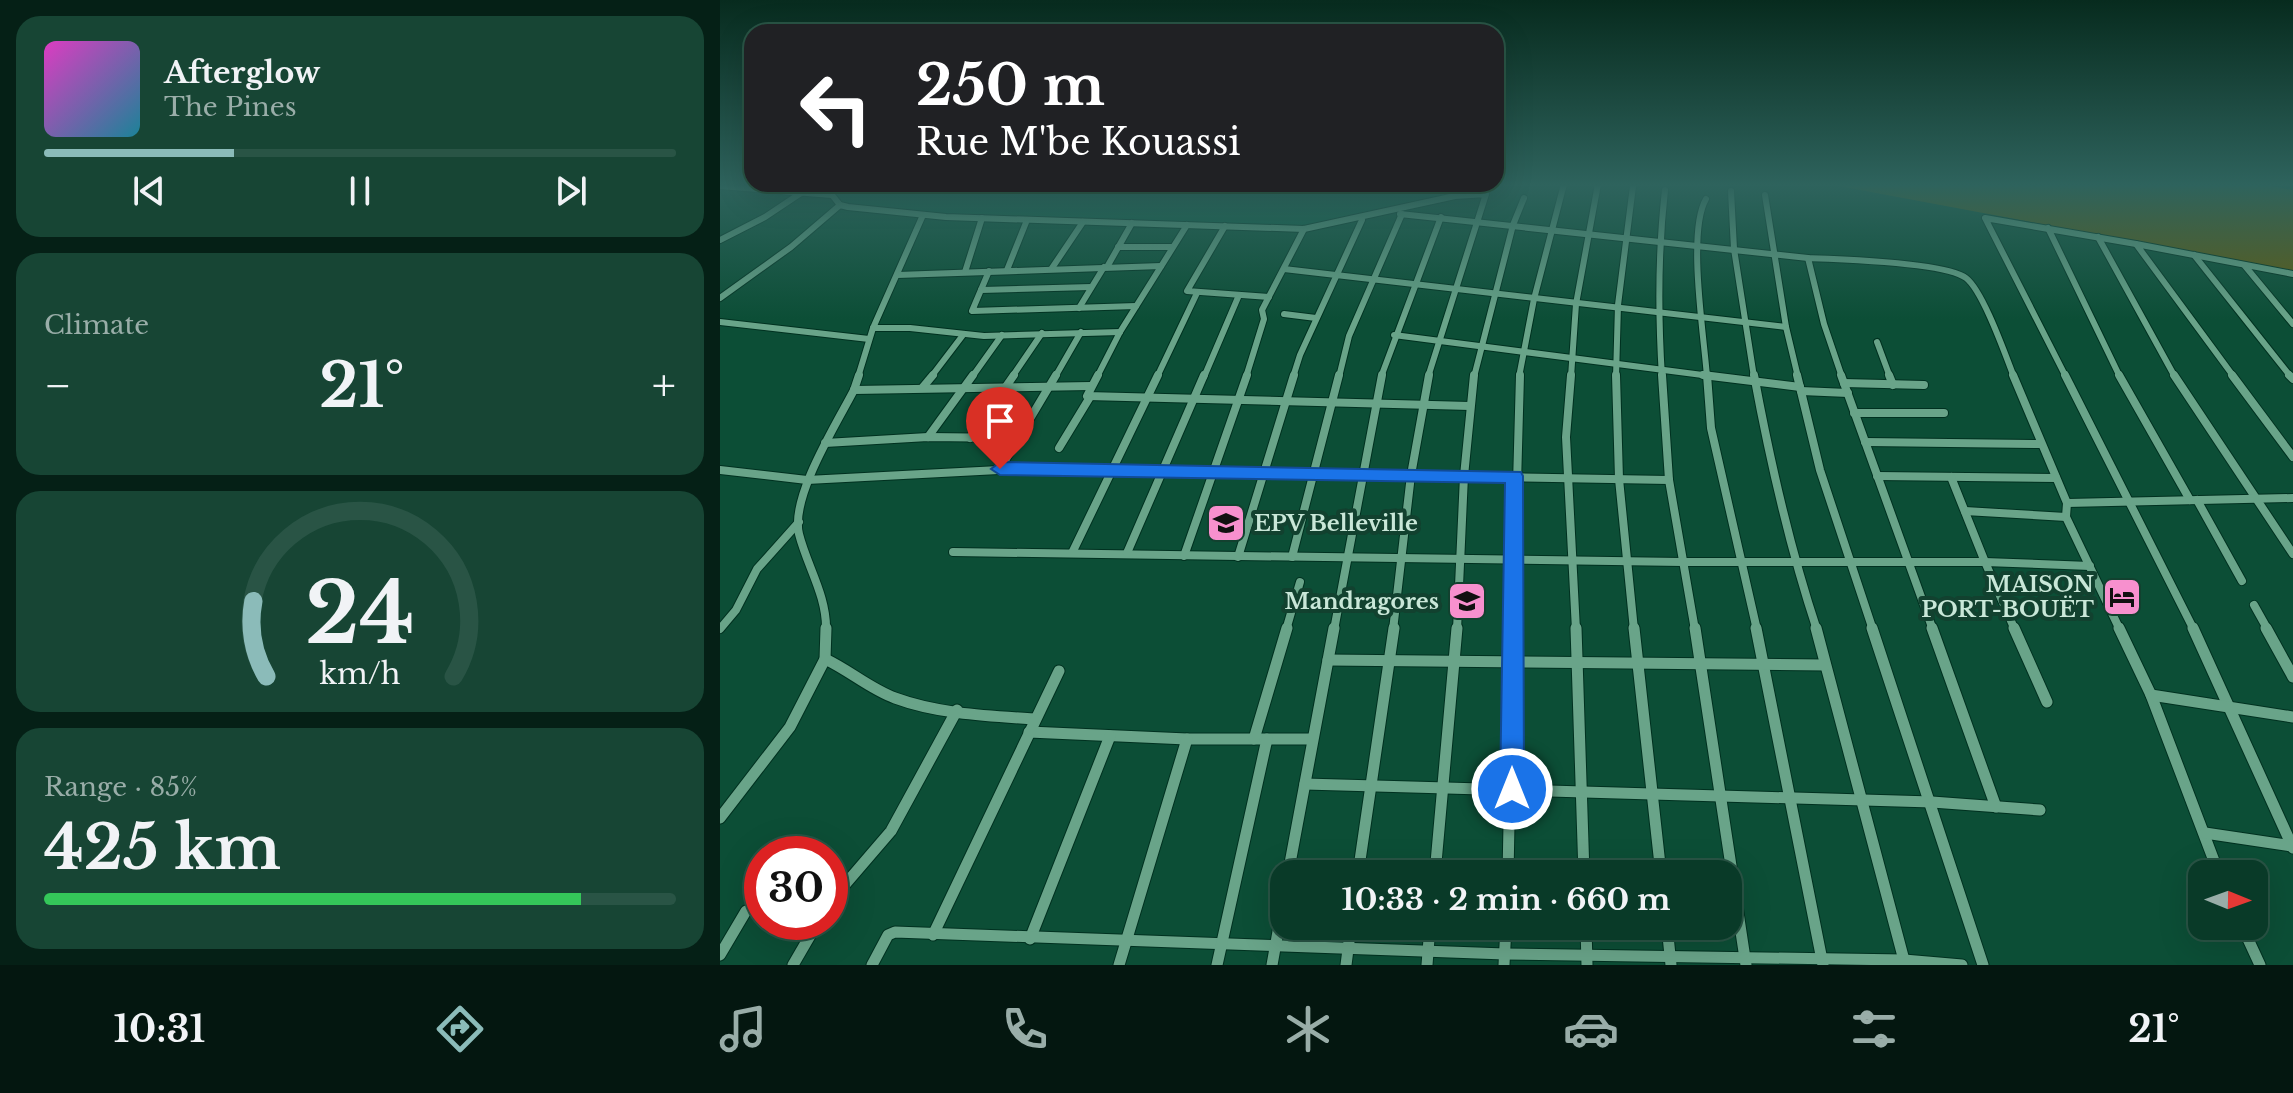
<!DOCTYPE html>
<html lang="en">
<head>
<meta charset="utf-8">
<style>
  :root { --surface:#093a28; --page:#174534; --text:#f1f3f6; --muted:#99ada8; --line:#295445; --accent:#8bbbb9 }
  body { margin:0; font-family:"Libre Baskerville",serif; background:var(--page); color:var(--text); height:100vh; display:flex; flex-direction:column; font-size:30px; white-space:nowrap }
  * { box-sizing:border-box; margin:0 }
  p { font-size:26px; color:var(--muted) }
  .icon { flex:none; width:44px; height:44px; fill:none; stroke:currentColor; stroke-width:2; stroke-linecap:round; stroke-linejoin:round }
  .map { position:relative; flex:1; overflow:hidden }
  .side { display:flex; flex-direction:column; gap:16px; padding:16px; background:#052016; width:720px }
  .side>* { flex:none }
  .hud { position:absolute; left:24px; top:24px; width:760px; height:168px; border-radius:24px; box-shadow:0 8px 32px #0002,0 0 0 2px var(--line); background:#202124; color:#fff; overflow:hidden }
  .needle { width:52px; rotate:91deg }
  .tools { position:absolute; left:1468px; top:860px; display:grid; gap:16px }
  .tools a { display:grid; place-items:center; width:80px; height:80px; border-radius:16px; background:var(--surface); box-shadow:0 8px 32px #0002,0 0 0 2px var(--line); font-size:40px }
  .speed { position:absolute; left:24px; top:836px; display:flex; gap:16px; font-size:40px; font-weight:700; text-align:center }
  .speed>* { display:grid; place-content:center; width:104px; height:104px; border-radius:50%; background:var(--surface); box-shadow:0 8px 32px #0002,0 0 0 2px var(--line); line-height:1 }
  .speed .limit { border:12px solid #d22; background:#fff; color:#111 }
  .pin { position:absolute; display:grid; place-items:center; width:68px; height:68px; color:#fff; margin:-82px -34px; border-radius:50% 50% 50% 0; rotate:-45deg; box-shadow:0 0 8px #0007 }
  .pin .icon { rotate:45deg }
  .me { position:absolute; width:88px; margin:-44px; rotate:0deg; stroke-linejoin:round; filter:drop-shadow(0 0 6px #0008) }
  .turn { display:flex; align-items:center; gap:28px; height:168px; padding:0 40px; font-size:36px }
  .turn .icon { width:104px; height:104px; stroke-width:2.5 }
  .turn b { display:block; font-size:56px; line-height:68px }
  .big { font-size:60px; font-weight:800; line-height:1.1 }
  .side .card { flex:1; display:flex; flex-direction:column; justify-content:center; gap:12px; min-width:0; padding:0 28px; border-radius:24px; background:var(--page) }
  .side .dial { align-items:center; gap:0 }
  .dial svg { height:208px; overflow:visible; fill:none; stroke:var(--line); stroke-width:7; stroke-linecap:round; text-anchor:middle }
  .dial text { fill:var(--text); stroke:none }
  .song { display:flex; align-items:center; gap:24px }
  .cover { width:96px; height:96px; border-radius:12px; background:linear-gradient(135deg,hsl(310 70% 55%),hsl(190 70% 35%)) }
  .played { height:8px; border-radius:4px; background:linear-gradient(90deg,var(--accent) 30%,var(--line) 30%) }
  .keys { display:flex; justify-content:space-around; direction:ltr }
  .heat { display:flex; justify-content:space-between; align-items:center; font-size:44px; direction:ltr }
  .charge { height:12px; border-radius:6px; background:linear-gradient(90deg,#34c759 85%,var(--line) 0) }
  .trip { position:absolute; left:550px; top:860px; width:472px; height:80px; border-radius:24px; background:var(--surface); box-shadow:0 8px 32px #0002,0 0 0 2px var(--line); font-weight:800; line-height:80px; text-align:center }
  .tabs { display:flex; height:128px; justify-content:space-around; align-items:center; background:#041710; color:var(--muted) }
  .tabs .icon { width:56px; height:56px }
  .tabs .active { color:var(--accent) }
  .tabs b { font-size:36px; color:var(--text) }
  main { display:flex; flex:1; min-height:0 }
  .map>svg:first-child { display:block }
  .built { fill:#095b41 }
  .green { fill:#625b10 }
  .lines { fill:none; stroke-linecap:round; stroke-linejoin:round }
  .minor-far2-casing { stroke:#003120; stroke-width:8 }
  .minor-far1-casing { stroke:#003120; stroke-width:10 }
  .minor-casing { stroke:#003120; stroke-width:13 }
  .minor-far2 { stroke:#69a489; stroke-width:6 }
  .minor-far1 { stroke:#69a489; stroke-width:8 }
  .minor { stroke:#69a489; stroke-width:11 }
  .route { fill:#1a73e8; stroke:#114b97; stroke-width:2 }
  .labels { text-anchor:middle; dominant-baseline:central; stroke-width:8; stroke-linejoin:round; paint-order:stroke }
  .poi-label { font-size:22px; font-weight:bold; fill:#c9e7d8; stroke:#12412f; text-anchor:end }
</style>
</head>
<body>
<main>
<section class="side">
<div class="card">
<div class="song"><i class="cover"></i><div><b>Afterglow</b><p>The Pines</p></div></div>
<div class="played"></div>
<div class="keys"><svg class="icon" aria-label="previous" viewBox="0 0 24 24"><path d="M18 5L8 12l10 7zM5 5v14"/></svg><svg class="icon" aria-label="pause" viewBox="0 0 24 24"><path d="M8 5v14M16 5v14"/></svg><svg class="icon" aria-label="next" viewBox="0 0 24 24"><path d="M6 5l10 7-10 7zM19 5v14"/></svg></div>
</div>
<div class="card"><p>Climate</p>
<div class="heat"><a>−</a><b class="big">21°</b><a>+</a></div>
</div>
<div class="card dial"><svg viewBox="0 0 100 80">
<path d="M14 69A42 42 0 1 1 86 69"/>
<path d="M14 69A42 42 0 0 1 9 40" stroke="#8bbbb9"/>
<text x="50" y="56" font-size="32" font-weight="700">24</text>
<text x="50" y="72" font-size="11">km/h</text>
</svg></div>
<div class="card"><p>Range · 85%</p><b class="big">425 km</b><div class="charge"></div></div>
</section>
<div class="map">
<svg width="1573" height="965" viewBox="0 0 1573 965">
  <rect width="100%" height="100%" fill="#0c4e36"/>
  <path class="built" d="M117 184H777L642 220 602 227 226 217 128 207 112 195Z"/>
  <path class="green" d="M1108 184H1539L1573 190V271Z"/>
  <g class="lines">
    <defs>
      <g id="minor-far2">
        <path d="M0 186 112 195"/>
        <path d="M1011 191 1014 249 1034 377"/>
        <path d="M112 195 120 205 128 207 226 217 584 229 735 196 766 194 708 377"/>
        <path d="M1045 195 1066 327 1078 377"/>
        <path d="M986 199C967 232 984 335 987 377"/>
        <path d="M680 214 1088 258C1117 259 1226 262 1246 278 1263 291 1285 354 1294 377"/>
        <path d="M505 226 467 291 549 297"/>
        <path d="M1328 228 1400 377"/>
        <path d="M1378 237 1455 377"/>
        <path d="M0 240 45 217 81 193"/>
        <path d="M398 247H452"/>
        <path d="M1474 255 1571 377"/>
        <path d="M1088 258 1104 324 1122 377"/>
        <path d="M1525 266 1573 324"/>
        <path d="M387 267 412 223"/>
        <path d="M332 268 363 222"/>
        <path d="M564 269 1066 327"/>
        <path d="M287 270 307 220"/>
        <path d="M269 271 252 311 416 306"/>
        <path d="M245 272 262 218"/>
        <path d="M177 275 441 266"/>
        <path d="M261 290 371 287"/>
        <path d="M0 298 71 247 120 205"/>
        <path d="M359 308 384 267"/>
        <path d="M564 314 596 318"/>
        <path d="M0 322 149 339"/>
        <path d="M153 328H190L264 336 400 332"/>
        <path d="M674 335 998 377"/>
        <path d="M1157 342 1170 377"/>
        <path d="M138 377 153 328 203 215"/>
        <path d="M211 377 243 335"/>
        <path d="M252 377 282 335"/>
        <path d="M292 377 322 333"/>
        <path d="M335 377 361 332"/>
        <path d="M377 377 400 332 467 225"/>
        <path d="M437 377 477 293"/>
        <path d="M484 377 519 295"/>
        <path d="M526 377 544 319 542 310 584 229"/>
        <path d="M573 377 580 355 642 220"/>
        <path d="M619 377 629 336 682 214"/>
        <path d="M661 377 721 217"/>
        <path d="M754 377 793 225 804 198"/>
        <path d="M799 377 814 299 844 184"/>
        <path d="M851 377 856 304 878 184"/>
        <path d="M896 377 898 305 913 186"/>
        <path d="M942 377C938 314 938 252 945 190"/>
        <path d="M1346 377 1265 218 1416 244"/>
        <path d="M1514 377 1416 244 1573 274"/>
      </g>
      <g id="minor-far1">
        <path d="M378 375 367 396 750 406"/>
        <path d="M851 375 846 437 856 630"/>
        <path d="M896 375 899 479 914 630"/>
        <path d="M942 375 949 480 975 630"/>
        <path d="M983 375 1080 387"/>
        <path d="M987 375 991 428 1037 630"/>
        <path d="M1034 375C1050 461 1069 546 1097 630"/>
        <path d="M1077 375 1100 470 1153 630"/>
        <path d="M1121 375 1213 630"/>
        <path d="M1169 375 1173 385"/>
        <path d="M1293 375 1347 503 1346 517 1400 630"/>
        <path d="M1345 375 1474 630"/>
        <path d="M1399 375 1470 500"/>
        <path d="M1454 375 1573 554"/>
        <path d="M1512 375 1573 457"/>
        <path d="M1569 375 1573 379"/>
        <path d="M1124 383 1204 385"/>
        <path d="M203 387 213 375"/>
        <path d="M134 390 371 386"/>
        <path d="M1081 391 1128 393"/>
        <path d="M1134 413H1224"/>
        <path d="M208 437 253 375"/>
        <path d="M250 438 294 375"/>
        <path d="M1145 442 1321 444"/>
        <path d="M105 443 208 437 296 438"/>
        <path d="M339 448 370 397"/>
        <path d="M280 469 336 375"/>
        <path d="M0 470 87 480 298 469 949 480"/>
        <path d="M1157 476 1336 478"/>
        <path d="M1477 500 1522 581"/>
        <path d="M1347 503 1573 498"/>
        <path d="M1245 511 1346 517"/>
        <path d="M353 551 438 375"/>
        <path d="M233 552 962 562H1265L1231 477"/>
        <path d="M407 553 484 375"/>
        <path d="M464 556 527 375"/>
        <path d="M518 557 574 375"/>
        <path d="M572 557 619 375"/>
        <path d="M1534 605 1548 630"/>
        <path d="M0 629 16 610 37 569 79 522"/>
        <path d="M106 630C107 596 87 566 79 534 70 497 117 423 134 390L139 375"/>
        <path d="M566 630 580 582"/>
        <path d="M614 630 662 375"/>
        <path d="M673 630 691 475 709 375"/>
        <path d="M737 630 744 476 754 375"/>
        <path d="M793 630 800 375"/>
        <path d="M1295 630 1265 562 1370 566"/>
      </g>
      <g id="minor">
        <path d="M856 628 864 874"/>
        <path d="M914 628 941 874"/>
        <path d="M975 628 1026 965"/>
        <path d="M1036 628 1103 965"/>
        <path d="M1096 628 1185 964"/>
        <path d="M1152 628 1263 965"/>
        <path d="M1212 628 1276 807"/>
        <path d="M1294 628 1327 702"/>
        <path d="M1399 628 1431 695 1499 874"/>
        <path d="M1473 628 1573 848"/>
        <path d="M1546 628 1573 677"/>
        <path d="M105 659C129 670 150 689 175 698 218 714 269 716 315 719"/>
        <path d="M608 660 1105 665"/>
        <path d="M1431 695 1573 717"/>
        <path d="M309 732 467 739H591"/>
        <path d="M534 739 567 628"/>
        <path d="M585 784 1212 802 1320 810"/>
        <path d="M0 818 70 727 105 659 106 628"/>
        <path d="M1485 833 1572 846"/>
        <path d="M568 874 614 628"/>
        <path d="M638 874 674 628"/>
        <path d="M715 874 737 628"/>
        <path d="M788 874 793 628"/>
        <path d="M110 902 171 831 237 710"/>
        <path d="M866 926 867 965"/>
        <path d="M947 926 951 965"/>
        <path d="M1522 926 1540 965"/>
        <path d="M213 935 339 671"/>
        <path d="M310 939 390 736"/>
        <path d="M0 955 26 911"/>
        <path d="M73 965 98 922"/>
        <path d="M152 965 168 935 175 932 785 954 1184 960 1242 965"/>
        <path d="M399 965 467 739"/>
        <path d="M497 965 547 739"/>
        <path d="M552 965 564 898"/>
        <path d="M626 965 631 926"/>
        <path d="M707 965 710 926"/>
        <path d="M784 965 786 926"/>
      </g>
    </defs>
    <use href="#minor-far2" class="minor-far2-casing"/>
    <use href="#minor-far1" class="minor-far1-casing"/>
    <use href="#minor" class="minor-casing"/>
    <use href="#minor-far2" class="minor-far2"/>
    <use href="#minor-far1" class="minor-far1"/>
    <use href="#minor" class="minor"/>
  </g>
  <linearGradient id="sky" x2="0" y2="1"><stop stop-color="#072b1e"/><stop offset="0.58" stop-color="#2e635d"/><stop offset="1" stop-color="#2e635d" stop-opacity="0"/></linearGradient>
  <rect width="1573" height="319" fill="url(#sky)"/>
  <path class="route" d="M280 462 801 472 803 476 804 789 801 797 792 801 783 797 780 789 785 483 280 475 271 469Z"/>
  <defs>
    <symbol id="school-square" viewBox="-11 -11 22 22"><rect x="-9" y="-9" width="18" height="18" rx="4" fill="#f790ce" stroke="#12412f"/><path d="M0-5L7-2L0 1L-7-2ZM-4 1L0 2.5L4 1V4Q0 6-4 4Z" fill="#111"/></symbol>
    <symbol id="hotel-square" viewBox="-11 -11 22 22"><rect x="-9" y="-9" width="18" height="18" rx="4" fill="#f790ce" stroke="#12412f"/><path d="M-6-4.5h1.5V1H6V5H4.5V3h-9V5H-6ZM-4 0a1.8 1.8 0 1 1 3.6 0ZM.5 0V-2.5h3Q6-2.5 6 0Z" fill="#111"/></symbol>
  </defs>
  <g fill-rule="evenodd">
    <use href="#school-square" x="484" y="501" width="44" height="44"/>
    <use href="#hotel-square" x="1380" y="575" width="44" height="44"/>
    <use href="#school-square" x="725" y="579" width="44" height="44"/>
  </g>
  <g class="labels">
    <g class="poi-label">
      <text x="534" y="523" text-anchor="start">EPV Belleville</text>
      <text x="1374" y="584">MAISON<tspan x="1374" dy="25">PORT-BOUËT</tspan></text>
      <text x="719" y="601">Mandragores</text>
    </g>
  </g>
</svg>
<div class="tools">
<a><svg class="needle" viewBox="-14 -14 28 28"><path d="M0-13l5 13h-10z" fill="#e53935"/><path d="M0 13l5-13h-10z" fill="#99ada8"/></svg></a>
</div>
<div class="speed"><div class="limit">30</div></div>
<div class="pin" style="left:280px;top:469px;background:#d93025"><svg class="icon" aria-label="arrive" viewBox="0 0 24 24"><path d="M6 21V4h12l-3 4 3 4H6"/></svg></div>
<svg class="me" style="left:792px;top:789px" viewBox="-20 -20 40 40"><circle r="17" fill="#1a73e8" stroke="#fff" stroke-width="3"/><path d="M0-11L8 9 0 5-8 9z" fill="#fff"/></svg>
<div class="trip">10:33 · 2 min · 660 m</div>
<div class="hud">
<div class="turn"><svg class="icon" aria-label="left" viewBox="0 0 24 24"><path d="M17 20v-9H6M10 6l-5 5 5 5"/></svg><div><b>250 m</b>Rue M'be Kouassi</div></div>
</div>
</div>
</main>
<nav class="tabs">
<b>10:31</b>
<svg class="icon active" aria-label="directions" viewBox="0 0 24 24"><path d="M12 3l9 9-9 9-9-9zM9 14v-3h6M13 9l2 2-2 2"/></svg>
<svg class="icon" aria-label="music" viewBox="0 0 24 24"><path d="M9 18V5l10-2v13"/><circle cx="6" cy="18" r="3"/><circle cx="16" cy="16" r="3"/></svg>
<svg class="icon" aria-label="phone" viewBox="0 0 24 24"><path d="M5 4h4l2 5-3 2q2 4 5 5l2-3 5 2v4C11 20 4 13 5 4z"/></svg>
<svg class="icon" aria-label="climate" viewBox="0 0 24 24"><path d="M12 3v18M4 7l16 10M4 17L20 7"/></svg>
<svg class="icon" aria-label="car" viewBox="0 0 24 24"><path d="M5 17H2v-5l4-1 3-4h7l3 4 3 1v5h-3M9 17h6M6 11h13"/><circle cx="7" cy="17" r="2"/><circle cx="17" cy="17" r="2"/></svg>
<svg class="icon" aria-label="filters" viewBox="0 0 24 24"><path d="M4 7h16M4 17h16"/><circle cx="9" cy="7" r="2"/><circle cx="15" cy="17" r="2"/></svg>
<b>21°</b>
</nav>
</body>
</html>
